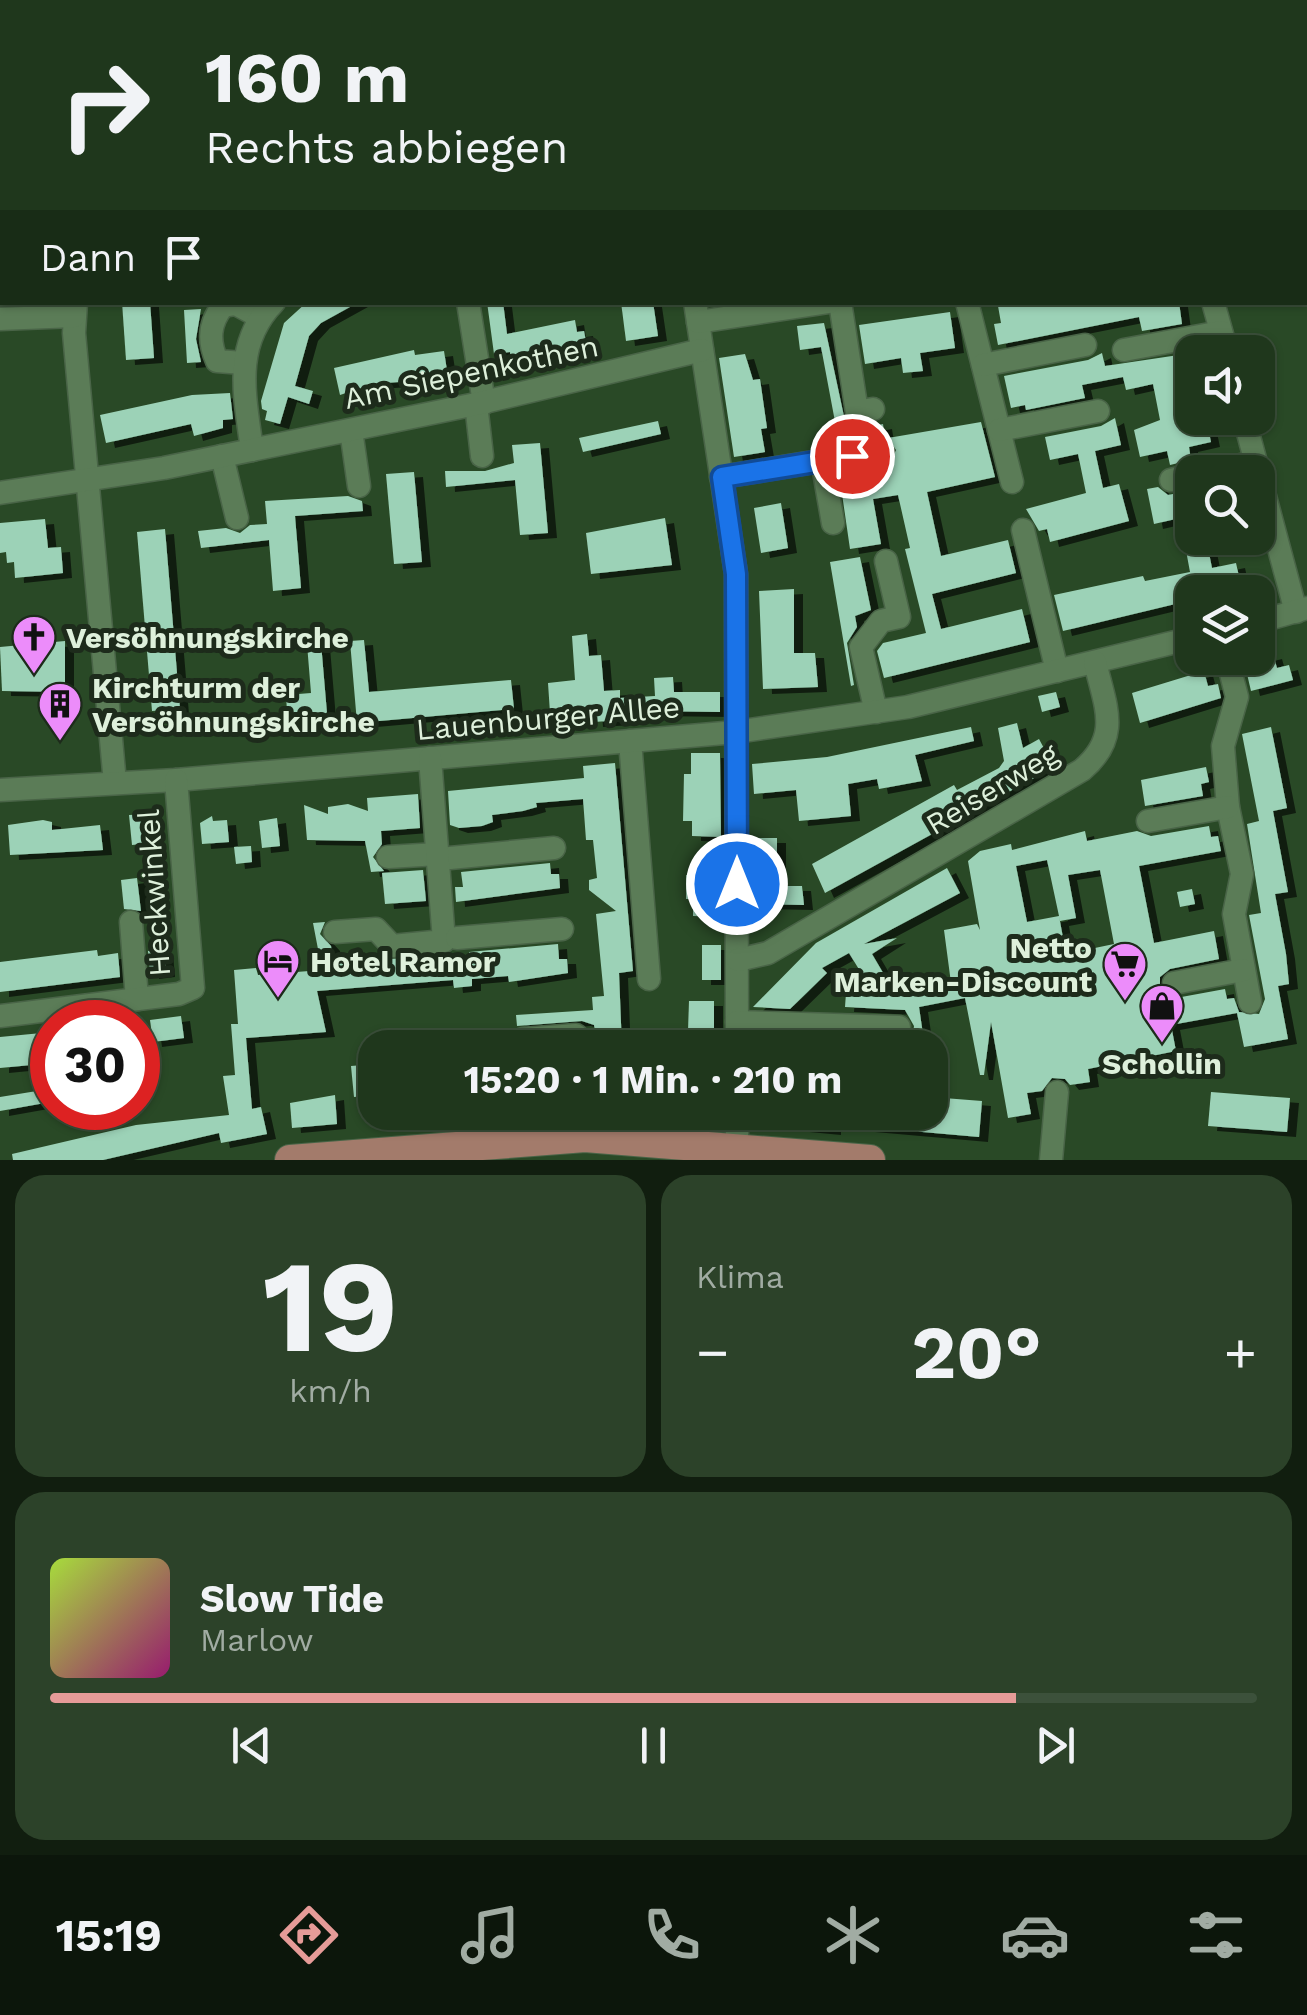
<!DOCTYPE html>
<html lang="de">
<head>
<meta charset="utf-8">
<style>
  :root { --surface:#1f371c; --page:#2c4229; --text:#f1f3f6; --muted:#a1aca3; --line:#3c513b; --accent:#e69b98 }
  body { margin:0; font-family:"Work Sans",sans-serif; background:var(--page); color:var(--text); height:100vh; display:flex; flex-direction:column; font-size:38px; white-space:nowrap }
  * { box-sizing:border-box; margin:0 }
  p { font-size:32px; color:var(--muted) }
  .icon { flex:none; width:55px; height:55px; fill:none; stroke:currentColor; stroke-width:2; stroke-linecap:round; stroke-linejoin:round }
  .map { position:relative; height:1160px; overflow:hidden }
  .drawer { display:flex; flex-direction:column; gap:15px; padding:15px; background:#111e0f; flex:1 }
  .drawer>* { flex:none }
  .banner { position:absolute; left:0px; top:0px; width:1308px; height:305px; box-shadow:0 2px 8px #0004,0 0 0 2px var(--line); background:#1f371c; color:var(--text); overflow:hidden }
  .buttons { position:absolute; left:1175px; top:335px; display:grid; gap:20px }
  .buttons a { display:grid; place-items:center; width:100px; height:100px; border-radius:20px; background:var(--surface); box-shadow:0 2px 8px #0004,0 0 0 2px var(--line); font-size:50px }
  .speed { position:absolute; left:30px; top:1000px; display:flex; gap:20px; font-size:50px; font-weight:700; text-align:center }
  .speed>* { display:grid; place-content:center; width:130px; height:130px; border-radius:50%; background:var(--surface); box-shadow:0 2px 8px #0004,0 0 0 2px var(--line); line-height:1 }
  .speed .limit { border:15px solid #d22; background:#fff; color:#111 }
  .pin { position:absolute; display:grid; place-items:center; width:85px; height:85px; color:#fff; margin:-42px; border:5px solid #fff; border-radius:50%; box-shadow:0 2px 10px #0007 }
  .me { position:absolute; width:110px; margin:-55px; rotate:0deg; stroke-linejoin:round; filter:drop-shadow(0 0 8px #0008) }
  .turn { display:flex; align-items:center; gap:35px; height:210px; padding:0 40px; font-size:45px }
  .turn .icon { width:130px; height:130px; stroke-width:2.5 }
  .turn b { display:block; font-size:70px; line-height:85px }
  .then { display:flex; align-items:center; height:95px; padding:0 40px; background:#0003; gap:20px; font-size:38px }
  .big { font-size:75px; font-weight:700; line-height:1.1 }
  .drawer .tile { flex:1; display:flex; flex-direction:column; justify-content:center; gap:15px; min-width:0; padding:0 35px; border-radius:30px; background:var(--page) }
  .drawer .dial { align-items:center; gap:0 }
  .dial b { font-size:130px; line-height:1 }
  .song { display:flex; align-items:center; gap:30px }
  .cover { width:120px; height:120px; border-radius:15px; background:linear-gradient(135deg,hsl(80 70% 55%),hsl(320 70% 35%)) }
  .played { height:10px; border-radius:5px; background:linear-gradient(90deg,var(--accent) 80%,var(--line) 80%) }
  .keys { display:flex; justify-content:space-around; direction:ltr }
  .heat { display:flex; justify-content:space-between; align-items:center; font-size:55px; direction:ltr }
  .drawer .tiles { flex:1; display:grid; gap:15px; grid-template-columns:1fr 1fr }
  .tile:last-child { grid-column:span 2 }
  .trip { position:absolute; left:358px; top:1030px; width:590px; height:100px; border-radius:30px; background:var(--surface); box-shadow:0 2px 8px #0004,0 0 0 2px var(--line); font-weight:700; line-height:100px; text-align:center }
  .dock { display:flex; height:160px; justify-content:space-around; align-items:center; background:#0c160b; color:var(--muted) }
  .dock .icon { width:70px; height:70px }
  .dock .current { color:var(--accent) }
  .dock b { font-size:45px; color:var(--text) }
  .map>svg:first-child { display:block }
  .building { fill:#9cd2b7; fill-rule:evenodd; filter:url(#shadow) }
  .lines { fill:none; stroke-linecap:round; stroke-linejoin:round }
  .minor-casing { stroke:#496447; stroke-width:25 }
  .major-casing { stroke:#496447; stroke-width:32 }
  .minor { stroke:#5b7c57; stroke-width:22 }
  .major { stroke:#a37b6b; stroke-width:30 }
  .route-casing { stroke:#114b97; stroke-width:25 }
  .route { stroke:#1a73e8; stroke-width:18 }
  .labels { text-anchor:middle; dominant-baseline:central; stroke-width:10; stroke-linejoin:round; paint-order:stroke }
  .street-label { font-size:30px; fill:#def0db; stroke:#1d2b1b }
  .poi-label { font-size:30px; font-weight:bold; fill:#def0db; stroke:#1d2b1b; text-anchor:start }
</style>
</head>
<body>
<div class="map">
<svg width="1307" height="1160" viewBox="0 0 1307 1160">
  <defs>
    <filter id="shadow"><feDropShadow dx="9" dy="5" stdDeviation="0" flood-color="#0009"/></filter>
  </defs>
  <rect width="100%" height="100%" fill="#294926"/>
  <g class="building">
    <path d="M122 302H150L154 358 126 360Z"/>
    <path d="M307 302H359L321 323 309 336 295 386 313 391 309 404 288 397 280 424 265 420 267 411 262 409 261 401 284 323Z"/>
    <path d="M487 302H503L507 334 575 320 577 332 584 331 587 347 579 348 580 352 511 362 510 352 494 354Z"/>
    <path d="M621 302H653L658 336 626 341Z"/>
    <path d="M1014 302H1179L1182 324 1142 331 1139 317 998 345 994 324 1001 323 998 306Z"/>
    <path d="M201 309 196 339 201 362 187 363 184 310Z"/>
    <path d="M950 312 955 348 920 353 923 371 903 373 901 358 865 364 859 325Z"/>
    <path d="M824 323 845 421 853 430 883 424 885 437 839 443 821 347 800 350 797 326Z"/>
    <path d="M414 350 415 355 444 351 448 377 440 378 441 385 413 391 399 382 373 384 340 395 334 368Z"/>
    <path d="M1102 353 1105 366 1192 353V376L1174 380 1181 416 1206 418 1211 442 1189 447 1191 460 1170 465 1167 451 1140 457 1134 430 1160 420 1153 384 1126 390 1123 377 1082 385 1085 398 1026 410 1025 405 1011 408 1004 376 1088 360Z"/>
    <path d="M745 354 753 380 760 379 767 428 761 429 765 452 734 457 719 358Z"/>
    <path d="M230 393 233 419 223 420V428L194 436 191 424 106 443 100 415 192 395Z"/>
    <path d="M1115 418 1121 445 1095 451 1103 488 1119 484 1129 521 1050 542 1047 529 1039 531 1026 509 1086 493 1078 454 1050 460 1045 437 1101 426Z"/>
    <path d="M658 421 661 434 583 452 579 438Z"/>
    <path d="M981 422 995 477 927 492 941 556 1008 540 1016 573 932 594 941 629 1022 609 1030 642 884 678 877 651 883 643 926 633 905 549 910 548 898 495 873 499 881 544 850 549 839 473 890 463 896 450 888 438Z"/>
    <path d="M540 443 548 533 520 535 515 480 446 487 445 471H485L514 463 512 445Z"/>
    <path d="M414 472 422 562 394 564 386 474Z"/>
    <path d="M1158 487 1168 495 1192 490V538H1206L1212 568 1236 563 1242 590 1192 592V600L1063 631 1054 595 1143 576 1145 581 1190 572 1180 518 1154 524 1147 489Z"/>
    <path d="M348 496 362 501 363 511 295 516 301 588 273 591 269 540 201 548 198 531 226 528 240 533 250 525 267 524 265 501Z"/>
    <path d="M781 503 788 548 761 553 754 508Z"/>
    <path d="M665 518 672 565 591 574 586 533Z"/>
    <path d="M45 519 48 548 61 547 63 573 15 578 14 562 7 563 6 552 0 553V523Z"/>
    <path d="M165 529 180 709 152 711 137 532Z"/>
    <path d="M860 557 871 610 855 616 857 627 847 643 854 685 851 686 830 562Z"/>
    <path d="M794 589V653H815L818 687 763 689 759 591Z"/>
    <path d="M587 634 589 656 601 655 604 691 620 690V698L655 696 654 678 673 677 674 692H720V712L647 711 622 713V720L594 722 593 709 550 713 548 683 575 680 572 636Z"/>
    <path d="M364 640 369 692 511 680 514 709 357 723 350 641Z"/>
    <path d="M65 641V692L2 691 0 647Z"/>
    <path d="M321 643 328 725 288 728 286 695 311 693 307 644Z"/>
    <path d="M1273 654 1277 668 1289 665 1293 680 1251 691 1244 661Z"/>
    <path d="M1204 671 1208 686 1218 684 1221 698 1140 723 1132 693Z"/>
    <path d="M1056 692 1060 707 1042 712 1038 696Z"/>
    <path d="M1017 723 1023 748 1039 739 1054 767 825 893 812 864 954 785 957 790 999 768 1004 761 998 728Z"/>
    <path d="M971 727 974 741 915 755 922 781 879 789 877 779 848 784 851 816 799 821 796 790 754 794 752 764 827 757Z"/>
    <path d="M1271 727 1287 808 1273 811 1288 892 1275 894 1286 954 1289 984 1278 986 1288 1039 1244 1047 1237 1013 1171 1025 1176 1051 1088 1069 1090 1082 1070 1085 1065 1079 1052 1078 1042 1091 1027 1093 1031 1114 1008 1118 991 1022 984 1075H980L965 998 919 1007 925 1048H911L914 1026 905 1010 845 1007 846 993 874 994 849 953 822 968 827 973 790 1009 753 1007 816 943 947 868 960 893 864 944 897 938 872 954 896 995 951 983 944 930 977 924 980 930 968 861 980 851 1011 844 1012 850 1085 831 1087 841 1137 831 1151 836 1209 826 1211 837 1218 836 1221 851 1139 866 1154 943 1214 931 1219 959 1170 969 1160 977V987L1176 998 1225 989 1227 999 1234 998 1239 1012 1259 1014 1265 999 1249 915 1261 913 1247 824 1259 821 1242 734ZM1047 860 1059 916 1027 922 1016 866ZM1100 870 1114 944 1066 954 1059 916 1060 921 1076 918 1068 875Z"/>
    <path d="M691 753H720L721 837 692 836V821H683L684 774H691Z"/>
    <path d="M615 763 633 971 619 973 622 1048H607L605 1030 595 1031 594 1025 582 1021 517 1026 516 1015 593 1010 592 997 604 996 596 914 616 911 589 890V880L597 878 593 840H586L583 799 536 803 537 807 523 811 492 815 493 822 482 826 459 828 450 825 448 791 584 778 583 766Z"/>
    <path d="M1206 767 1209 782 1201 784 1203 796 1145 806 1141 780Z"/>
    <path d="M418 794 420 828 381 831 382 844 373 857 384 871 371 872 365 841 307 840 304 805 328 814V807L348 804 368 811 367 798Z"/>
    <path d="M149 814 152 843 132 845 129 815Z"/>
    <path d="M212 816 213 821 227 820 229 842 202 844 200 823Z"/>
    <path d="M277 818 280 846 262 848 259 821Z"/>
    <path d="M43 820 52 822V830L100 825 103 850 10 855 8 825Z"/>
    <path d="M752 838H777V886H802L804 905 752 904Z"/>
    <path d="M251 846 252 862 236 864 234 847Z"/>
    <path d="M550 863 551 874H559L560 888 456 902 455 887H463L461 872Z"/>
    <path d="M699 868H715V882H721V917L693 916V899H686V875H699Z"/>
    <path d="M423 870 426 901 385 904 382 873Z"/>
    <path d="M137 878 141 911 124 909 121 880Z"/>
    <path d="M1192 889 1195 904 1180 907 1177 892Z"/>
    <path d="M325 922 320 934 331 946 333 962 442 956 443 962 470 960 469 952 558 944 559 959H567L568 973 509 982 508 976 472 979V986L454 988 453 980 317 991 326 1032 246 1038 252 1109 261 1107 267 1134 221 1143 219 1133 103 1160H13L12 1154 136 1125 229 1115 223 1076 235 1075 231 1024H238L234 970 256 968 258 975 322 970 313 923Z"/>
    <rect x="702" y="945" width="19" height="35"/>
    <path d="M164 949 166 972 150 974 148 951Z"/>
    <path d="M97 950 98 956 118 953 120 977 0 992V962Z"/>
    <path d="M689 1001H714V1031H688Z"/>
    <path d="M181 1016 184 1038 153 1042 150 1020Z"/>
    <path d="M52 1032V1063L0 1068V1037Z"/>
    <path d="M752 1037 819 1040V1048H753Z"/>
    <path d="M375 1064V1095L354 1097 351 1066Z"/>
    <path d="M43 1090 45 1103 0 1111V1097Z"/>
    <path d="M1211 1092 1290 1098 1287 1132 1208 1126Z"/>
    <path d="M335 1095 337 1124 292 1128 290 1103Z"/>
    <path d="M931 1097 982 1101 979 1137 832 1124V1130L790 1126 791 1112H930Z"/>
  </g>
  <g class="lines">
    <defs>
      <g id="minor">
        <path d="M614 0 617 2"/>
        <path d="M231 2 232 0"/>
        <path d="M76 302 74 333 115 783"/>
        <path d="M468 302 484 403"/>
        <path d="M695 302 736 574 737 1048"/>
        <path d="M840 302 857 412 873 409"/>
        <path d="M967 302 1012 482"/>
        <path d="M1213 302 1227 352"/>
        <path d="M0 319 74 316"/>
        <path d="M698 322 829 302"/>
        <path d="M1124 350 1221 332"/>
        <path d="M243 363 217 361C208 341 209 323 223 306L236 304 260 317"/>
        <path d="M983 365 1085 345"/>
        <path d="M476 404 482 456"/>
        <path d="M1244 418 1296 612"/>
        <path d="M351 430 359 486"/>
        <path d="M999 430 1098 411"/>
        <path d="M252 450C245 396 232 345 274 302"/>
        <path d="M222 456 237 518"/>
        <path d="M822 460 833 523"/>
        <path d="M1206 472 1256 462"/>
        <path d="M721 477 881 451"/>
        <path d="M1171 480 1192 475"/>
        <path d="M0 493 164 468 476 404 702 350"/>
        <path d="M1023 530 1057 671"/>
        <path d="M1258 622 1307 608"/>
        <path d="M1227 658 1237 697 1223 746 1228 807 1242 874 1234 914 1250 1002"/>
        <path d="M876 712 861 647 881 621 899 617 886 561"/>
        <path d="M630 741 649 979"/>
        <path d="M0 790 176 780 736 732 908 707 1192 638"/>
        <path d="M1148 821 1228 807"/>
        <path d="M388 857 438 854"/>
        <path d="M450 858 554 848"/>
        <path d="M131 922 137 999"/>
        <path d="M335 932 376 929 392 946 444 941 430 758"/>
        <path d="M457 938 562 929"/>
        <path d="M738 960 768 953 1082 770C1122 736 1105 706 1095 662"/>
        <path d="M1174 983 1243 970"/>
        <path d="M0 1016 179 994 193 988 176 780"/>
        <path d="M737 1022 899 1027"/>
        <path d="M523 1039 576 1035 577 1048"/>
        <path d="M583 1112 585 1137"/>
        <path d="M737 1150V1112"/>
        <path d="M1051 1160 1057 1092"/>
      </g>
      <path id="major" d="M290 1160 585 1137 870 1160"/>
    </defs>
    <use href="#minor" class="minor-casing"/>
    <use href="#major" class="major-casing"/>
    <use href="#minor" class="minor"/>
    <use href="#major" class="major"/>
  </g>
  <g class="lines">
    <defs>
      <path id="route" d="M737 884 736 574 722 477 852 456"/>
    </defs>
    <use href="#route" class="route-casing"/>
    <use href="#route" class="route"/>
  </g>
  <defs>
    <symbol id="church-pin" viewBox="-11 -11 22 30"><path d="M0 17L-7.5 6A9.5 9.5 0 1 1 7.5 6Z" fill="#ec8cfa" stroke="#1d2b1b"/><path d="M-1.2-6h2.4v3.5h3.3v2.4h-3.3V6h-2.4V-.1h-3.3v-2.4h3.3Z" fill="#111"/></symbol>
    <symbol id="building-pin" viewBox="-11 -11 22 30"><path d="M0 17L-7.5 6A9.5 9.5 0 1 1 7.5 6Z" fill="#ec8cfa" stroke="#1d2b1b"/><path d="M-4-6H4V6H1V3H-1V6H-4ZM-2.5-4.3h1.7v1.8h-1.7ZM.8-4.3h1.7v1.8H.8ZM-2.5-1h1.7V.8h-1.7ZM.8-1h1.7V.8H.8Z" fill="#111"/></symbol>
    <symbol id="hotel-pin" viewBox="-11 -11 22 30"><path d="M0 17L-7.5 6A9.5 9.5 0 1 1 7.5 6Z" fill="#ec8cfa" stroke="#1d2b1b"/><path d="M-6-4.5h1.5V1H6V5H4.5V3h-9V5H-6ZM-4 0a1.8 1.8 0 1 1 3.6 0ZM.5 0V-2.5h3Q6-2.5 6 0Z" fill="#111"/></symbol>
    <symbol id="supermarket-pin" viewBox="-11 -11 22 30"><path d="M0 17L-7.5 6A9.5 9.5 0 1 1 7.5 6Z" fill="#ec8cfa" stroke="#1d2b1b"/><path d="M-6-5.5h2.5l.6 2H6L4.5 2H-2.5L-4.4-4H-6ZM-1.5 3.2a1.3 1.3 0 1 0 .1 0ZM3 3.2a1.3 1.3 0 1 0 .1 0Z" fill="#111"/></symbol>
    <symbol id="shop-pin" viewBox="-11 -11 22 30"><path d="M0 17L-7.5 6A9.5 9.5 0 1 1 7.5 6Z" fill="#ec8cfa" stroke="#1d2b1b"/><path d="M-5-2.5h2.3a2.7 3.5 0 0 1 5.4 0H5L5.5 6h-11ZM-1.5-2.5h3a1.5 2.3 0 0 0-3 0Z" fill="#111"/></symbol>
  </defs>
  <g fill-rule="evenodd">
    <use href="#church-pin" x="9" y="612" width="50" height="68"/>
    <use href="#building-pin" x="35" y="679" width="50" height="68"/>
    <use href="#hotel-pin" x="253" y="936" width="50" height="68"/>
    <use href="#supermarket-pin" x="1100" y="939" width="50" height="68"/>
    <use href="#shop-pin" x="1137" y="981" width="50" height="68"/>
  </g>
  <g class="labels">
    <g class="street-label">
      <text transform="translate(471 372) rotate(-12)">Am Siepenkothen</text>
      <text transform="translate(548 718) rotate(-5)">Lauenburger Allee</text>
      <text transform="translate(992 789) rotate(-31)">Reiserweg</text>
      <text transform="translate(154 893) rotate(-94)">Heckwinkel</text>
    </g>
    <g class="poi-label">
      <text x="66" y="637">Versöhnungskirche</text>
      <text x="92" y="687">Kirchturm der<tspan x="92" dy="34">Versöhnungskirche</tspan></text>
      <text x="1092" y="947" text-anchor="end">Netto<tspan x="1092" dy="34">Marken-Discount</tspan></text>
      <text x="310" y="961">Hotel Ramor</text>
      <text x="1162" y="1063" text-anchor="middle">Schollin</text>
    </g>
  </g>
</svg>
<div class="buttons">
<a><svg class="icon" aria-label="sound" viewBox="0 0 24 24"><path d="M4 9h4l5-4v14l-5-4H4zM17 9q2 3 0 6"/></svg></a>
<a><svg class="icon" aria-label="search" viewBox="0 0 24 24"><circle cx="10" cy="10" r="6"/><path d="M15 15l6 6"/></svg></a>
<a><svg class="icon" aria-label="layers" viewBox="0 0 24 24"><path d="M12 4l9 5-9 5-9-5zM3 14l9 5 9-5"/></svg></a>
</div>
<div class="speed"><div class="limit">30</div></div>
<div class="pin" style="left:852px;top:456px;background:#d93025"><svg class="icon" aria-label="arrive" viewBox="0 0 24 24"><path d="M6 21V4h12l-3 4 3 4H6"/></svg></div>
<svg class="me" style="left:737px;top:884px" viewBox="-20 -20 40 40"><circle r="17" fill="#1a73e8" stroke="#fff" stroke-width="3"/><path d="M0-11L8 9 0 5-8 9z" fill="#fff"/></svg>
<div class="trip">15:20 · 1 Min. · 210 m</div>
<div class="banner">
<div class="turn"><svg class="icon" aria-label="right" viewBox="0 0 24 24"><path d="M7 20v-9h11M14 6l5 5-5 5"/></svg><div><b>160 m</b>Rechts abbiegen</div></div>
<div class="then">Dann<svg class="icon" aria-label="arrive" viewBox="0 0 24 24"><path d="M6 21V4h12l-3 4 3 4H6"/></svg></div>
</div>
</div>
<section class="drawer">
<div class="tiles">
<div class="tile dial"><b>19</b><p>km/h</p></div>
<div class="tile"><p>Klima</p>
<div class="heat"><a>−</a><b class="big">20°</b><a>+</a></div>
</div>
<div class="tile">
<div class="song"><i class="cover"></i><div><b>Slow Tide</b><p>Marlow</p></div></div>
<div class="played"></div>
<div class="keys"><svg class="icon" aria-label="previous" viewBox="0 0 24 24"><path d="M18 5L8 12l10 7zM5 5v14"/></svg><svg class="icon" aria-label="pause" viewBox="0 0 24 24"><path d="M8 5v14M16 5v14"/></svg><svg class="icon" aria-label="next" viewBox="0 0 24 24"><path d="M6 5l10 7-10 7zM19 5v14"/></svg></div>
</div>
</div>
</section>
<nav class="dock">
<b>15:19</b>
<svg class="icon current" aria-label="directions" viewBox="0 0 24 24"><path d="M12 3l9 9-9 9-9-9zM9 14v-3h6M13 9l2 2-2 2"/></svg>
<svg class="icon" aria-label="music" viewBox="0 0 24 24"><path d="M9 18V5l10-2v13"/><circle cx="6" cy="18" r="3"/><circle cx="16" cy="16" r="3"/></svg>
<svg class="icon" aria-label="phone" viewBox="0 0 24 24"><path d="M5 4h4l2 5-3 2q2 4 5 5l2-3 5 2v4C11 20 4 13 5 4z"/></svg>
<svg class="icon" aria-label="climate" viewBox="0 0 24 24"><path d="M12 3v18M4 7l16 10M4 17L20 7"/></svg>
<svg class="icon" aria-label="car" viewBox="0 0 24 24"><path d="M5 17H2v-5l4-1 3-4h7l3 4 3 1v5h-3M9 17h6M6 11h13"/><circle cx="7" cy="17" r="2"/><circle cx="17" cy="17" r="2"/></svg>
<svg class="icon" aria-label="filters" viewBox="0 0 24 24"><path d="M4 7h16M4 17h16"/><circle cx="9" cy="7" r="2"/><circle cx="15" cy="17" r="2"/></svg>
</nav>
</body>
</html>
